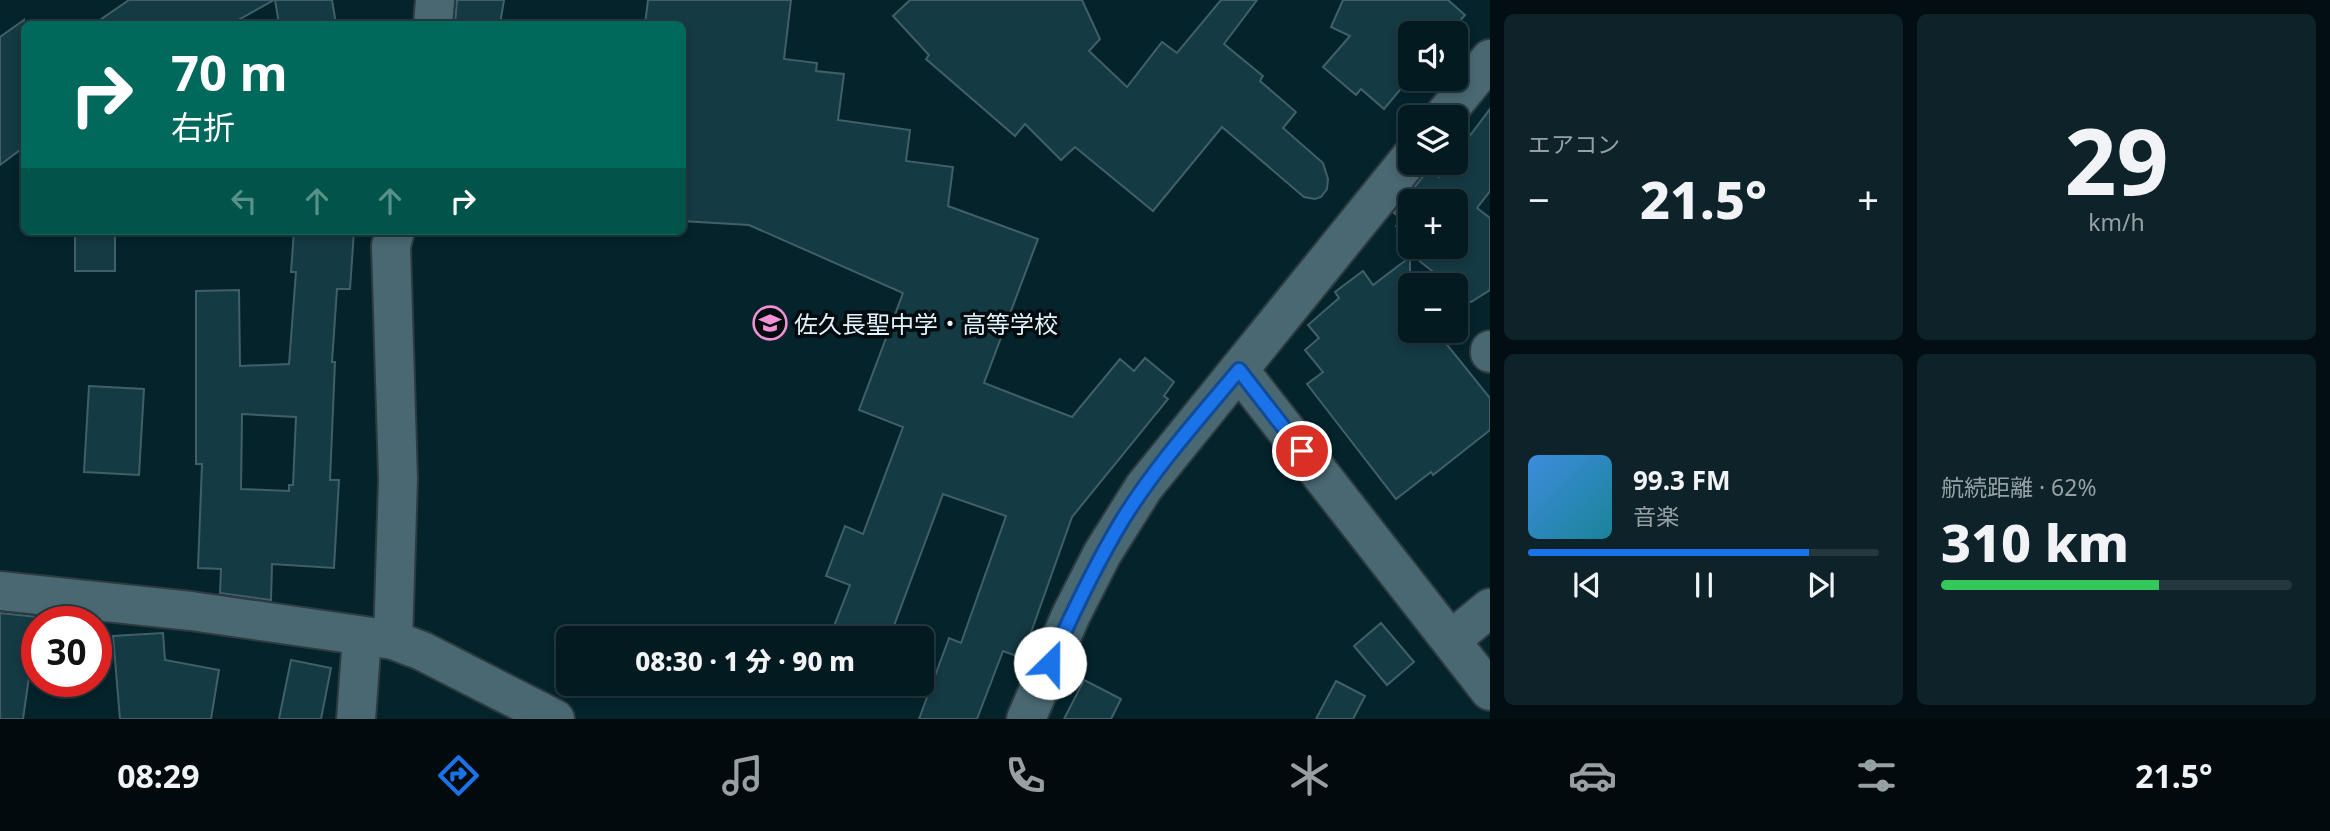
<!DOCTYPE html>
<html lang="ja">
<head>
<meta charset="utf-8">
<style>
  :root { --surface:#031a20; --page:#0d2329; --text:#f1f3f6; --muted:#97a1a5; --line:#24383e; --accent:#1a73e8 }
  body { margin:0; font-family:"Noto Sans","Noto Sans JP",sans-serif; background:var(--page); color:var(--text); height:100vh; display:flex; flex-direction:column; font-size:26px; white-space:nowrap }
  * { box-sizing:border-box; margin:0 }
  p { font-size:23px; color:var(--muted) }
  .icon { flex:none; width:38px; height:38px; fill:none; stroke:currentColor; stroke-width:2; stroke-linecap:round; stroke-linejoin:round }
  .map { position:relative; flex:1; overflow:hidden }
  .sheet { display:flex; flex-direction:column; gap:14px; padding:14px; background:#020e12; width:840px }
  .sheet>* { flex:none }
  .hud { position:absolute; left:21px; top:21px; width:665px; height:214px; border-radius:10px; box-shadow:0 4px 10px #0003,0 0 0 2px var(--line); background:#00695c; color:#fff; overflow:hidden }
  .buttons { position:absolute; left:1398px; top:21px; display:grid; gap:14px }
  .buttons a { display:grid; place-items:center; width:70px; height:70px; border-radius:10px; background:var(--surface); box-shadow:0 4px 10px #0003,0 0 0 2px var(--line); font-size:35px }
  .speed { position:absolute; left:21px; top:606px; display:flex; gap:14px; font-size:35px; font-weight:700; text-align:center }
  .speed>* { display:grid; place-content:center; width:91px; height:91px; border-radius:50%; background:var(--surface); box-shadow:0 4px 10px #0003,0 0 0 2px var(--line); line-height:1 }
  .speed .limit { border:10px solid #d22; background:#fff; color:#111 }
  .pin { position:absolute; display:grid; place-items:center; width:60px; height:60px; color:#fff; margin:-30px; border:4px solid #fff; border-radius:50%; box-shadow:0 2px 7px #0007 }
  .me { position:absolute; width:77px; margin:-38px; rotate:23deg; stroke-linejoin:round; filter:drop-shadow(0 0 5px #0008) }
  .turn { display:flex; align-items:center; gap:24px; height:147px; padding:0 35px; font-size:32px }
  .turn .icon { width:91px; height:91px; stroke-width:2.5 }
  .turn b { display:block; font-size:49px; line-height:60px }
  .lanes { display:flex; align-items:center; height:66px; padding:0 35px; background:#0003; justify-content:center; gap:35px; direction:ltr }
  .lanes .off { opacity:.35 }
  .big { font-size:52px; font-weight:800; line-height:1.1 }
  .sheet .tile { flex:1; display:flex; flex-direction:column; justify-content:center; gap:10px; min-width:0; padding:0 24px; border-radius:10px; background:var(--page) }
  .sheet .dial { align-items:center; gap:0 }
  .dial b { font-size:91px; line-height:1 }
  .song { display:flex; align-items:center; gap:21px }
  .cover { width:84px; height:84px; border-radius:10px; background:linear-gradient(135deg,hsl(210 70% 55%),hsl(190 70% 35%)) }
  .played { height:7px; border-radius:4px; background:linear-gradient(90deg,var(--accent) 80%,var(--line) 80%) }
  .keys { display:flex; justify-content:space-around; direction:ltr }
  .heat { display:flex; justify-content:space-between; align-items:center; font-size:38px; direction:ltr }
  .charge { height:10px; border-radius:5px; background:linear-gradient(90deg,#34c759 62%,var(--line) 0) }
  .sheet .tiles { flex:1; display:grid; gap:14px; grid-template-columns:repeat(2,1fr) }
  .trip { position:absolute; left:556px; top:626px; width:378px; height:70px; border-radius:10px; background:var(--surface); box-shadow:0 4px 10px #0003,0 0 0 2px var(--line); font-weight:800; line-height:70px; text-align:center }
  .dock { display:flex; height:112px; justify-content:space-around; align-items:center; background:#010a0d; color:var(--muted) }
  .dock .icon { width:49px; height:49px }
  .dock .current { color:var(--accent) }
  .dock b { font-size:32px; color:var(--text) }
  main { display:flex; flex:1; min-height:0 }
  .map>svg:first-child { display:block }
  .building { fill:#143a44; stroke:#415f68; stroke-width:2; fill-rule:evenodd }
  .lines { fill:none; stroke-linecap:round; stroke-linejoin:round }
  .minor-casing { stroke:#2d3a3f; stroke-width:42 }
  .minor { stroke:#4a6872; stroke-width:38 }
  .route-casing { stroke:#114b97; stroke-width:18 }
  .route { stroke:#1a73e8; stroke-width:12 }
  .labels { text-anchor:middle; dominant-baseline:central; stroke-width:7; stroke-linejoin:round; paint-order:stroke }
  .poi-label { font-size:24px; fill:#e2f3f9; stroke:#020b0e; text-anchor:start }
</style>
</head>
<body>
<main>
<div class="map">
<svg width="1490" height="719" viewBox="0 0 1490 719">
  <rect width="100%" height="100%" fill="#04232b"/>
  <g class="building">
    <path d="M129 0H274L231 24H94Z"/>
    <path d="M275 0H332L336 24H279Z"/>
    <path d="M457 0H504L500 24H455Z"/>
    <path d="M648 0H791L784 59 817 63 816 71 844 74 838 120 910 130 906 161 953 167 948 206 1038 239 984 383 1072 417 1120 359 1134 371 1145 358 1174 382 1164 396 1168 399 1072 517 1022 658 1003 651 977 719H919L949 638 961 643 1006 516 943 494 889 639H829L850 585 826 576 845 526 863 534 903 427 859 410 903 293 749 225 682 221V24H645Z"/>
    <path d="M910 0H1082L1100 39 1089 51 1127 87 1162 42 1177 53 1221 0H1257L1224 44 1263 76 1260 81 1296 112 1283 128 1323 163 1328 179 1327 189 1321 197 1315 199 1304 197 1222 127 1153 211 1075 147 1061 160 1025 124 1015 136 926 59 929 55 893 16Z"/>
    <path d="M1343 0H1448L1465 15 1449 33H1410V78L1384 109 1361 89 1356 95 1323 67 1350 36 1331 27Z"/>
    <path d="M24 20V147L0 165V37Z"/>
    <path d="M1490 109V191L1477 208 1490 218V290L1471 302 1456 290V285H1450L1413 256 1422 247H1456V201H1410V237L1396 226 1402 219 1394 213 1429 169 1439 177 1450 163H1456V154Z"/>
    <rect x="75" y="231" width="40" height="40"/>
    <path d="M294 231H354L350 289H337L332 362H335L330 480H339L334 568 272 564 271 600 220 593 221 569 198 568 202 464H196V291L239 290 240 366 289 364 296 272H291ZM242 414 296 417 293 485H289V491L241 489Z"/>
    <path d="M1410 257V331H1436L1490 398V430L1433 475 1431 472 1396 499 1307 384 1323 372 1305 350 1319 338 1308 325 1339 298 1335 292 1363 271 1373 285Z"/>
    <path d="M89 386 144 389 139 475 84 472Z"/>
    <path d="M0 613 37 617V642H34L23 719H0Z"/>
    <path d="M1381 623 1414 662 1387 685 1354 646Z"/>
    <path d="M163 633 165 660 219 670 211 719H120L113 636Z"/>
    <path d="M291 660 331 668 321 719H279Z"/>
    <path d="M1084 680 1121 699 1111 719H1064Z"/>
    <path d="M1336 681 1365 696 1353 719H1316Z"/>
  </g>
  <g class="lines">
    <defs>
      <g id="minor">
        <path d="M433 24 435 0"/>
        <path d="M1443 117 1490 59"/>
        <path d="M1490 350V353"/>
        <path d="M1239 370 1490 691"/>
        <path d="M0 591 191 611 393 640 422 651 555 719"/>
        <path d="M393 640 398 479 391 246 395 231"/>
        <path d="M1451 640 1490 608"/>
        <path d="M356 719 362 637"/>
        <path d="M1026 719 1071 615 1102 554 1144 487 1410 158"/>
      </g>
    </defs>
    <use href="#minor" class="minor-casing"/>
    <use href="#minor" class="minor"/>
  </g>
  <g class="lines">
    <defs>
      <path id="route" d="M1050 663C1072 614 1095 565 1123 519 1156 466 1199 418 1239 370L1302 451"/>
    </defs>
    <use href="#route" class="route-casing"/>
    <use href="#route" class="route"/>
  </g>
  <defs>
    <symbol id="school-ring" viewBox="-11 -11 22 22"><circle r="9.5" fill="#020b0e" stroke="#f391d5" stroke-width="1.5"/><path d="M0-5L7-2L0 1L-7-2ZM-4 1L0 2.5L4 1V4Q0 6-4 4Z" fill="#f391d5"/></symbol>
  </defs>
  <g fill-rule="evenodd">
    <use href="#school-ring" x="751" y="304" width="38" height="38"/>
  </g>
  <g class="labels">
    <g class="poi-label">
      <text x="794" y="323">佐久長聖中学・高等学校</text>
    </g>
  </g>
</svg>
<div class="buttons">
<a><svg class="icon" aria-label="sound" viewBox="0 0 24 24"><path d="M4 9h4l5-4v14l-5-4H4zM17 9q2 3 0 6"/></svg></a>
<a><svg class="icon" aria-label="layers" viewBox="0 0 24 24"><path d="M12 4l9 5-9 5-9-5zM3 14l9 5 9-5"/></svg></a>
<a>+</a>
<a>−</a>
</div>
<div class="speed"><div class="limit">30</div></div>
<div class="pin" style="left:1302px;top:451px;background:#d93025"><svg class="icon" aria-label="arrive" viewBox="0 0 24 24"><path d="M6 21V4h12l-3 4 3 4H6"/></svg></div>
<svg class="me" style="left:1050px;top:663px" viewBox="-20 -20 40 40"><circle r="19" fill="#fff"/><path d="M0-13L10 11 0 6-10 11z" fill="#1a73e8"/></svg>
<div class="trip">08:30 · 1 分 · 90 m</div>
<div class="hud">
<div class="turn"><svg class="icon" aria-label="right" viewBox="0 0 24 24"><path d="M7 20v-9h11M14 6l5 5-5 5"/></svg><div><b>70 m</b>右折</div></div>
<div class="lanes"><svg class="icon off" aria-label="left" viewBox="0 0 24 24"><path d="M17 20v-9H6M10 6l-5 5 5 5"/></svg><svg class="icon off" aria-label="ahead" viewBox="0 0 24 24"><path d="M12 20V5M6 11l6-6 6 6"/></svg><svg class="icon off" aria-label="ahead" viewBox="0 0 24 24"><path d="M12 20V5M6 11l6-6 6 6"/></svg><svg class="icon" aria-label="right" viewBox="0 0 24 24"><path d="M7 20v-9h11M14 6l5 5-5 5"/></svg></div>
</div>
</div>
<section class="sheet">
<div class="tiles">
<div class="tile"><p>エアコン</p>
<div class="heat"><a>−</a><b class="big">21.5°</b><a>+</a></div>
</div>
<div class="tile dial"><b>29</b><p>km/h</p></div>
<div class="tile">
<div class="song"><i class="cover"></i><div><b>99.3 FM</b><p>音楽</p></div></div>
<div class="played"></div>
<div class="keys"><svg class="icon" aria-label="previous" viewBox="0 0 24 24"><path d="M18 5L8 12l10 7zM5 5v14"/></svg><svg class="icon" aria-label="pause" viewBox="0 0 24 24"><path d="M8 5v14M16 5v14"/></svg><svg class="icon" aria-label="next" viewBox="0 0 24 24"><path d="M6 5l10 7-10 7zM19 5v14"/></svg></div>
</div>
<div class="tile"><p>航続距離 · 62%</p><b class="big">310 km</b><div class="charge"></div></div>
</div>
</section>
</main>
<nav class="dock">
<b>08:29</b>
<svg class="icon current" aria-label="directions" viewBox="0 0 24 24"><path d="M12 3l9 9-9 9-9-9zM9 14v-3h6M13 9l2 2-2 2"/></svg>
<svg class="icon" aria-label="music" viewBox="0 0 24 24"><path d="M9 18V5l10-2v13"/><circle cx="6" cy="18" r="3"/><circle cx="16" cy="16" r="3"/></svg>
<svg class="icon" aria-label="phone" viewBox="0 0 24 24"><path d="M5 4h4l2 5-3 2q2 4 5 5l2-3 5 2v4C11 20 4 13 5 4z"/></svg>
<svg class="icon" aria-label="climate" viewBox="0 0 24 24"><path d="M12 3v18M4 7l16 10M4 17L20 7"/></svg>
<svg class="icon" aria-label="car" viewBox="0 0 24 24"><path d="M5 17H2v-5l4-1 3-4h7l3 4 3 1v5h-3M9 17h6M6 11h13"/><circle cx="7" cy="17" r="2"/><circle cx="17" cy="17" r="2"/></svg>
<svg class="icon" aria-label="filters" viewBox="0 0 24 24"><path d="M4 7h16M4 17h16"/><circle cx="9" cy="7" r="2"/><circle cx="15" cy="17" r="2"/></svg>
<b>21.5°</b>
</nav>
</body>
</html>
